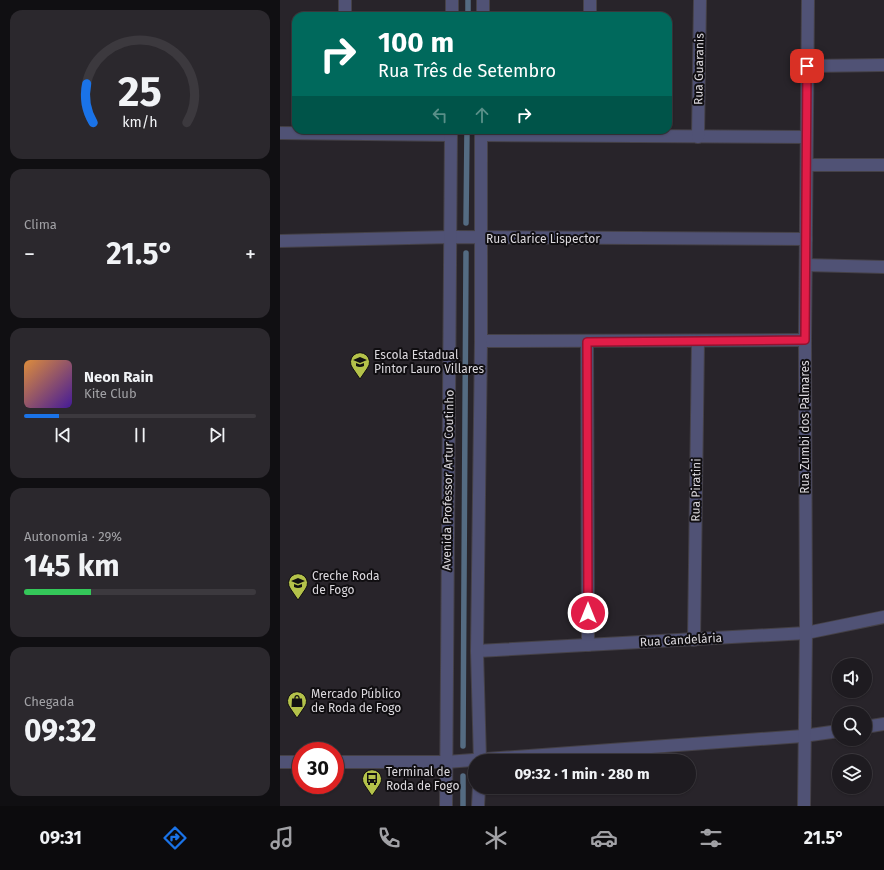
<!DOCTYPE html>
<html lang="pt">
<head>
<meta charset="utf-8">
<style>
  :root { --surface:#1e1b20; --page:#2b282d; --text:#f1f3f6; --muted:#a1a1a5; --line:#3c393e; --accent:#1a73e8 }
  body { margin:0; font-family:"Fira Sans",sans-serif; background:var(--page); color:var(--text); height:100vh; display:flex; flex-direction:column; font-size:15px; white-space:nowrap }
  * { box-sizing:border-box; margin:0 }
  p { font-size:13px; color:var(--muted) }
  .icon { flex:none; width:22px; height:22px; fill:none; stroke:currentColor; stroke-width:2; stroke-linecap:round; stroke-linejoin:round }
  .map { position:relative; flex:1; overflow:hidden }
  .details { display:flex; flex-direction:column; gap:10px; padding:10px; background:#100f12; width:280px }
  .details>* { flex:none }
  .top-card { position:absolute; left:12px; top:12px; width:380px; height:122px; border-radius:12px; box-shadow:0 1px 3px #0004,0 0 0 1px var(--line); background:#00695c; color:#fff; overflow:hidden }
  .buttons { position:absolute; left:552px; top:658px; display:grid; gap:8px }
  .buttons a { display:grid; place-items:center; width:40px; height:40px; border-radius:50%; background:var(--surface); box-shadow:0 1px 3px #0004,0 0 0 1px var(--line); font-size:20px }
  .speed { position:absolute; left:12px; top:742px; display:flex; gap:8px; font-size:20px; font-weight:700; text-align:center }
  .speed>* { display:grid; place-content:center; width:52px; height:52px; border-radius:50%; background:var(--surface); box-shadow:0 1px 3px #0004,0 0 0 1px var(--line); line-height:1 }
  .speed .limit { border:6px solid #d22; background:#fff; color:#111 }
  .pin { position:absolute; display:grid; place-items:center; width:34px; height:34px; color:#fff; margin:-17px; border-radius:8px; box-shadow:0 2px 6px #0006 }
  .me { position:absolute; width:44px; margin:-22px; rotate:0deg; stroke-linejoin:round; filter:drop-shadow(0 0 3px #0008) }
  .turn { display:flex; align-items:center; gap:14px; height:84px; padding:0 20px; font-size:18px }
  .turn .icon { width:52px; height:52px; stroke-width:2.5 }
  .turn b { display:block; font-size:28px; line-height:34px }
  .lanes { display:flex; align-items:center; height:38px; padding:0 20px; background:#0003; justify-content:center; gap:20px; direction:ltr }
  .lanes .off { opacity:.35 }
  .big { font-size:30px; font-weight:700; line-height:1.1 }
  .details .widget { flex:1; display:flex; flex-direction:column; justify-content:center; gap:6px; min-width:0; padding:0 14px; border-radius:12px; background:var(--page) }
  .details .dial { align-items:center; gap:0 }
  .dial svg { height:104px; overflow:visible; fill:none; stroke:var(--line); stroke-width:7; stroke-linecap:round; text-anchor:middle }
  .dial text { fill:var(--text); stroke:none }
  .song { display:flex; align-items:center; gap:12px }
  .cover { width:48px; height:48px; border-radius:6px; background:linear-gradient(135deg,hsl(30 70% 55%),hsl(260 70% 35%)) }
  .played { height:4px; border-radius:2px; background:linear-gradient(90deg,var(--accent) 15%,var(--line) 15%) }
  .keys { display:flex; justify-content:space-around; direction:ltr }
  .heat { display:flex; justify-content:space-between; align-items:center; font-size:22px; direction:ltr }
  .charge { height:6px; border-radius:3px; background:linear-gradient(90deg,#34c759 29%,var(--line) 0) }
  .trip { position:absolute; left:188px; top:754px; width:228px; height:40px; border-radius:20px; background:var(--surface); box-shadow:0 1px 3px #0004,0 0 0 1px var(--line); font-weight:700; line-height:40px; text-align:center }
  .menu { display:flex; height:64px; justify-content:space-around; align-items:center; background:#0c0b0d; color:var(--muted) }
  .menu .icon { width:28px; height:28px }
  .menu .active { color:var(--accent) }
  .menu b { font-size:18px; color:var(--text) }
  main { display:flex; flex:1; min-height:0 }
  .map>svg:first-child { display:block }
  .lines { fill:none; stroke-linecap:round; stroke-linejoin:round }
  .stream { stroke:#546b82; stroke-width:5.5 }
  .minor-casing { stroke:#454147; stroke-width:14 }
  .minor { stroke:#505275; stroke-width:12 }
  .route-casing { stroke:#92132f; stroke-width:10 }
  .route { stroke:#e11d48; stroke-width:7 }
  .labels { text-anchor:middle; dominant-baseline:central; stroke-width:4; stroke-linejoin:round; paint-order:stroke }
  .street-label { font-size:12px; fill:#dbd8dd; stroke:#100e11 }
  .poi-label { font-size:12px; fill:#dbd8dd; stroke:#100e11; text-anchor:start }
</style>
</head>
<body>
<main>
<section class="details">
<div class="widget dial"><svg viewBox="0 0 100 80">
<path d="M14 69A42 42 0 1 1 86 69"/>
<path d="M14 69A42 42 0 0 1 9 39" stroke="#1a73e8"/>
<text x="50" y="56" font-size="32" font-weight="700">25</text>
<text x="50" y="72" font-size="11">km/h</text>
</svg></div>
<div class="widget"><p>Clima</p>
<div class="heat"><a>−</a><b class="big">21.5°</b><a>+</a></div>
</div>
<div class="widget">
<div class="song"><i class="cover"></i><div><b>Neon Rain</b><p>Kite Club</p></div></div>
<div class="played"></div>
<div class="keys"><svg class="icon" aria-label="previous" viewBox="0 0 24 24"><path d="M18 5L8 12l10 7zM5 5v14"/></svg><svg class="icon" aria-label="pause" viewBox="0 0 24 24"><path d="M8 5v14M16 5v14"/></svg><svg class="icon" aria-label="next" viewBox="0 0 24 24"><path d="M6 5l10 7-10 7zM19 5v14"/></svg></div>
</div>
<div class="widget"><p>Autonomia · 29%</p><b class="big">145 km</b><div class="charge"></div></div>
<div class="widget"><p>Chegada</p><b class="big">09:32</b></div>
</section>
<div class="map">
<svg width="604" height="806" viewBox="0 0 604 806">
  <rect width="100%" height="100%" fill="#28242a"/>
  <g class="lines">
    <g class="stream">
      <path d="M188 16V0"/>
      <path d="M186 223 187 130"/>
      <path d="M183 746 186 253"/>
      <path d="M183 806V776"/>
    </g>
    <defs>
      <g id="minor">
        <path d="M65 16V0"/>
        <path d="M172 16V0"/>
        <path d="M203 16V0"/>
        <path d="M310 16V0"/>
        <path d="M527 66 604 65"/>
        <path d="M0 133 171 135"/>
        <path d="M201 135 526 137"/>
        <path d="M418 137 420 0"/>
        <path d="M527 165H604"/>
        <path d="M0 241 171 237 526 239"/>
        <path d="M526 265 604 267"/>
        <path d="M201 341 525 340"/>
        <path d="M307 342 308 645"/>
        <path d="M414 640 418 341"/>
        <path d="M197 651 526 633 604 617"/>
        <path d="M585 727 604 724"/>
        <path d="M200 761 197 651 201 341V130"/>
        <path d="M0 762H21"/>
        <path d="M55 762H166L523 736 559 731"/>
        <path d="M166 806 171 130"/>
        <path d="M198 806 199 787"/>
        <path d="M524 806 526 633 525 340 528 0"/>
      </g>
    </defs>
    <use href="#minor" class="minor-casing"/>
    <use href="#minor" class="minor"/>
  </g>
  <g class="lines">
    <defs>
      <path id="route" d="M308 613 307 342 525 340 527 66"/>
    </defs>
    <use href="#route" class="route-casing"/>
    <use href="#route" class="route"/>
  </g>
  <defs>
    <symbol id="school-pin" viewBox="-11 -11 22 30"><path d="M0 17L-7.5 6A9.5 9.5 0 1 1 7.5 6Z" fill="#b4c24a" stroke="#100e11"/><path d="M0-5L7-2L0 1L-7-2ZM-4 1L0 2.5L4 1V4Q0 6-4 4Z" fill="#111"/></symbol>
    <symbol id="shop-pin" viewBox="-11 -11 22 30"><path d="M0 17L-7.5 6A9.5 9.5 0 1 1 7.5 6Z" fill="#b4c24a" stroke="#100e11"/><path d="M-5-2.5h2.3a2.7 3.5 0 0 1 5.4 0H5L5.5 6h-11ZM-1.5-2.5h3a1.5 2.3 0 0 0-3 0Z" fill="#111"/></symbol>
    <symbol id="bus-pin" viewBox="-11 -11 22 30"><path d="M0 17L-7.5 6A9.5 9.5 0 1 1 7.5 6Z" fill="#b4c24a" stroke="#100e11"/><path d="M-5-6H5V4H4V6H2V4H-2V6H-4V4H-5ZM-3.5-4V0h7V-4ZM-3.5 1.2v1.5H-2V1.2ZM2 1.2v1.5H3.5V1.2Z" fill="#111"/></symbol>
  </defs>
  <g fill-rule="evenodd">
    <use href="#school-pin" x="69" y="351" width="22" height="30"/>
    <use href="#school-pin" x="7" y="572" width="22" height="30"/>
    <use href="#shop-pin" x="6" y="690" width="22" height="30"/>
    <use href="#bus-pin" x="81" y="768" width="22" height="30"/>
  </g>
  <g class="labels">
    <g class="street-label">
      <text transform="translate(419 69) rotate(-89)">Rua Guaranis</text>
      <text x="263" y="239">Rua Clarice Lispector</text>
      <text transform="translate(525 427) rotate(-90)">Rua Zumbi dos Palmares</text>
      <text transform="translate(168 480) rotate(-89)">Avenida Professor Artur Coutinho</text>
      <text transform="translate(416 490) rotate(-89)">Rua Piratini</text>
      <text transform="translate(401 640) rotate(-3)">Rua Candelária</text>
    </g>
    <g class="poi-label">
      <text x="94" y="355">Escola Estadual<tspan x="94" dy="14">Pintor Lauro Villares</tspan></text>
      <text x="32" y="576">Creche Roda<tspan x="32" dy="14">de Fogo</tspan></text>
      <text x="31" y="694">Mercado Público<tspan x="31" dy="14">de Roda de Fogo</tspan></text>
      <text x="106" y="772">Terminal de<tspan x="106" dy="14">Roda de Fogo</tspan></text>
    </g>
  </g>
</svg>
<div class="buttons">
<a><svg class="icon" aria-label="sound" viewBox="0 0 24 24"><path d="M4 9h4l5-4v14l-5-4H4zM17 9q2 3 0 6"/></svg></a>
<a><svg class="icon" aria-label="search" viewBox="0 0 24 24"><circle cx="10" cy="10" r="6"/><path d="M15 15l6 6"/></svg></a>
<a><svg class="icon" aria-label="layers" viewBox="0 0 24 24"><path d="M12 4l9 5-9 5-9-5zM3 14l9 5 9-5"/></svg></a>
</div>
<div class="speed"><div class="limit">30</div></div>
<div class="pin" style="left:527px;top:66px;background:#d93025"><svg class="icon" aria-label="arrive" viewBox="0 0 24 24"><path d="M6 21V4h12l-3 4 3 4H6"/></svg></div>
<svg class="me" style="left:308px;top:613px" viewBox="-20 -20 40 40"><circle r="17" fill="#e11d48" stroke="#fff" stroke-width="3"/><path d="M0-11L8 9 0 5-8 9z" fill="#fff"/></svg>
<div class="trip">09:32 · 1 min · 280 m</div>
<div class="top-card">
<div class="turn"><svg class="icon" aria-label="right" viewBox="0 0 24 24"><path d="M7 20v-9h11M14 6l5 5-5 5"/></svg><div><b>100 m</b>Rua Três de Setembro</div></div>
<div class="lanes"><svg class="icon off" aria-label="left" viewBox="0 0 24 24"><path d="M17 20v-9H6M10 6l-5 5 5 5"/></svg><svg class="icon off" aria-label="ahead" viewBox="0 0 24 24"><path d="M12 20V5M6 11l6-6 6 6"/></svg><svg class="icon" aria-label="right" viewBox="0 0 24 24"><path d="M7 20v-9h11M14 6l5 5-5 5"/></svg></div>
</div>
</div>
</main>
<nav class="menu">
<b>09:31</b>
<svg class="icon active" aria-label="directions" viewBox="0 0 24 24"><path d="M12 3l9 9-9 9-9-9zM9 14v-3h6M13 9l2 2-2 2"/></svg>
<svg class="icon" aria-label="music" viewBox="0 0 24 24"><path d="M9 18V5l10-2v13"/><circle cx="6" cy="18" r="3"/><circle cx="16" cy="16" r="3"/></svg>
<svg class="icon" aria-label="phone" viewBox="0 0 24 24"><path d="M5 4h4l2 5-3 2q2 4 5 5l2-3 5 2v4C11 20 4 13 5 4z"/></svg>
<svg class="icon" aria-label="climate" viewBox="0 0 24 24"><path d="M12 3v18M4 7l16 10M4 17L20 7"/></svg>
<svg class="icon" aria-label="car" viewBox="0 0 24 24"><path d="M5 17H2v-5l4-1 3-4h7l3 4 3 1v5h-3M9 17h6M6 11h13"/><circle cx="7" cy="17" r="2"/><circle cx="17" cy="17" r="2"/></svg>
<svg class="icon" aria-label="filters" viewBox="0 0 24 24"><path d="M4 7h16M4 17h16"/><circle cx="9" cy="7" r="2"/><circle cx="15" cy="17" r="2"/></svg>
<b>21.5°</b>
</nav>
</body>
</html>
